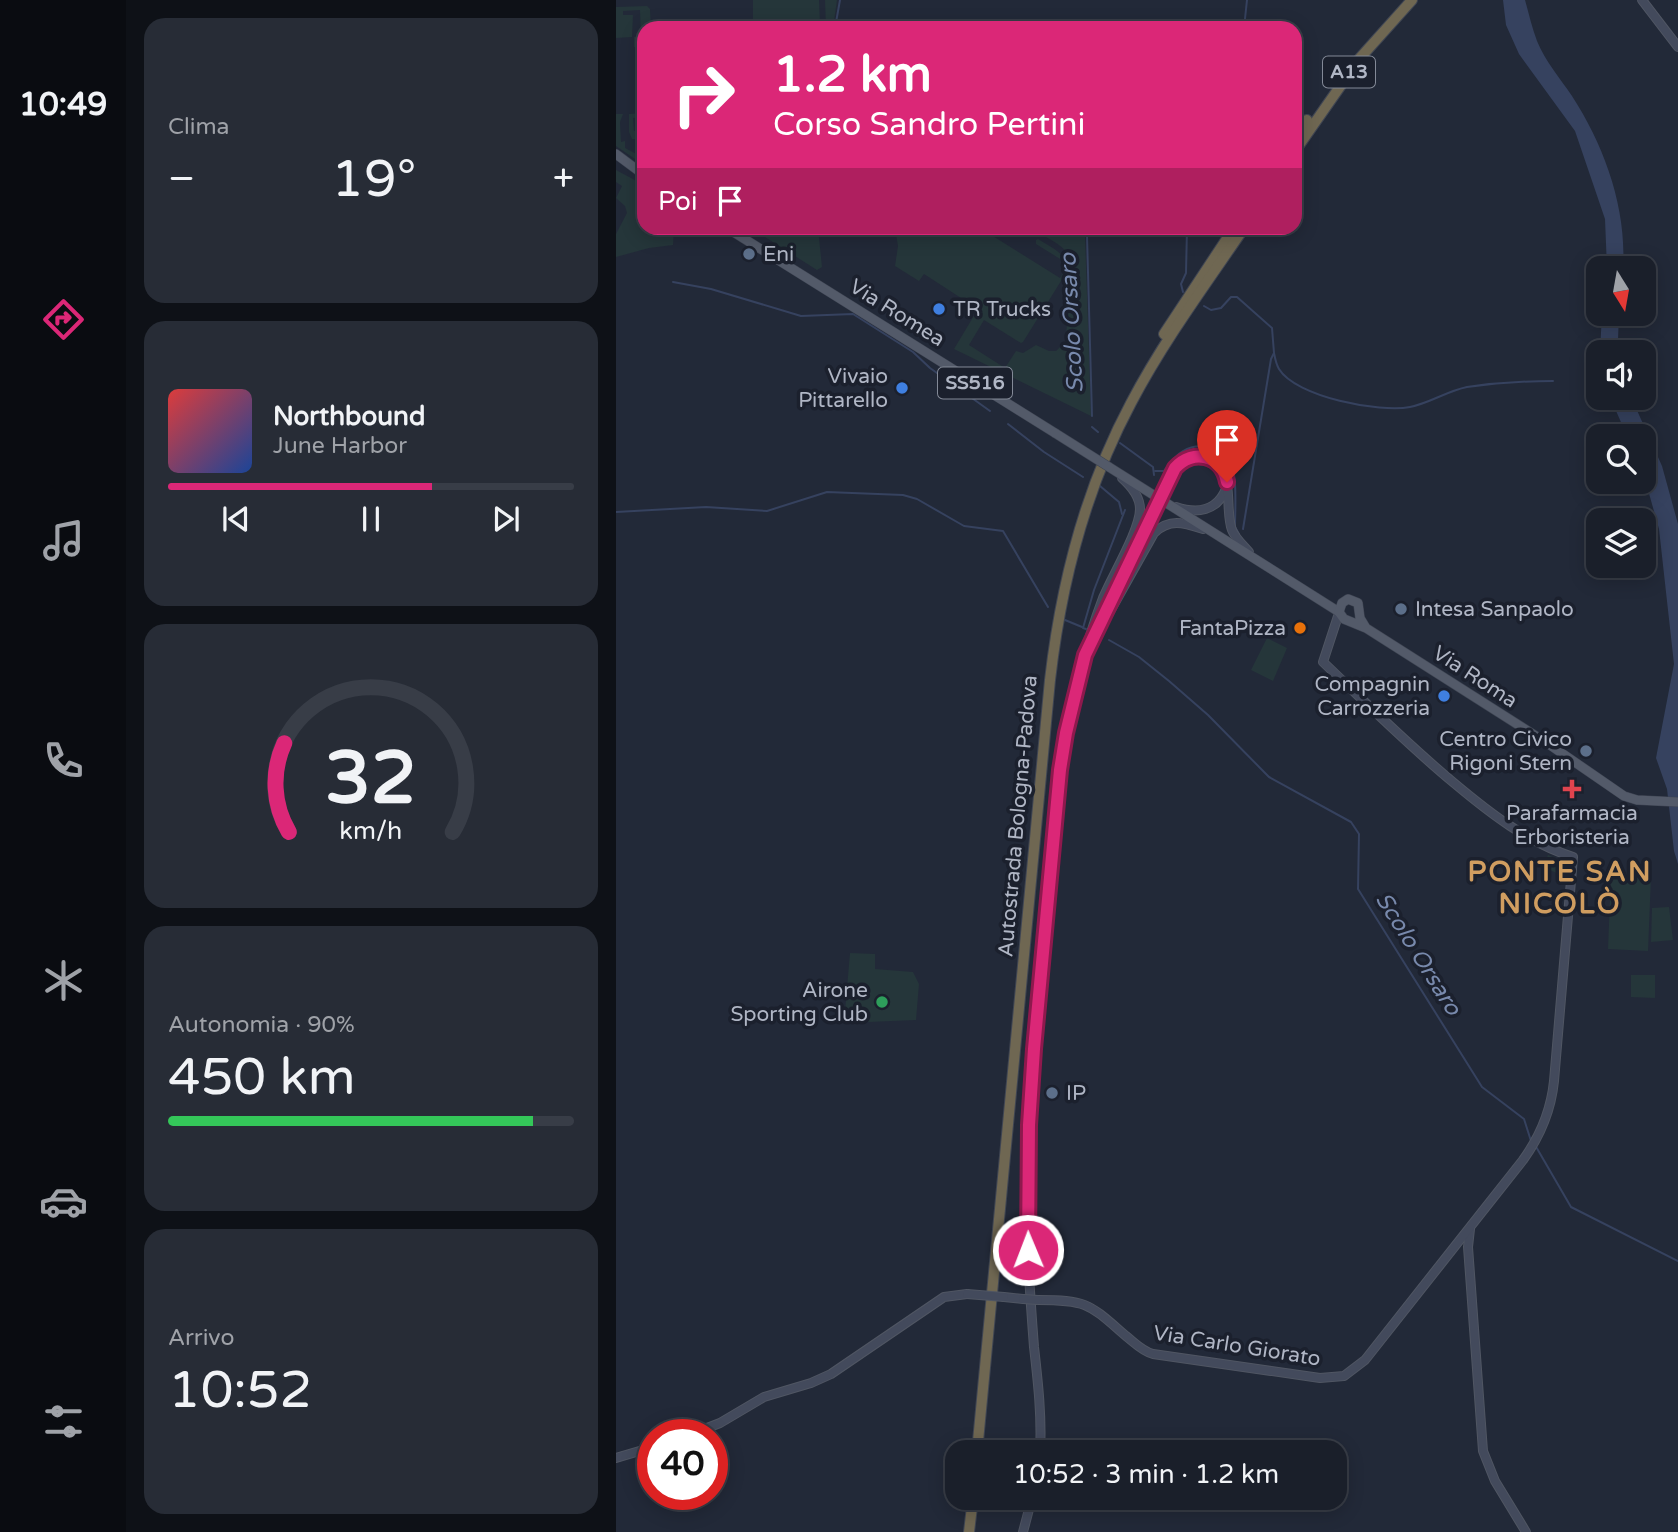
<!DOCTYPE html>
<html lang="it">
<head>
<meta charset="utf-8">
<style>
  :root { --surface:#1a1f2a; --page:#272c36; --text:#f1f3f6; --muted:#9fa2a8; --line:#383d47; --accent:#db2777 }
  body { margin:0; font-family:"Varela Round",sans-serif; background:var(--page); color:var(--text); height:100vh; display:flex; flex-direction:column; font-size:26px; white-space:nowrap }
  * { box-sizing:border-box; margin:0 }
  p { font-size:23px; color:var(--muted) }
  .icon { flex:none; width:38px; height:38px; fill:none; stroke:currentColor; stroke-width:2; stroke-linecap:round; stroke-linejoin:round }
  .map { position:relative; flex:1; overflow:hidden }
  .side { display:flex; flex-direction:column; gap:18px; padding:18px; background:#0e1117; width:490px }
  .side>* { flex:none }
  .top-card { position:absolute; left:21px; top:21px; width:665px; height:214px; border-radius:21px; box-shadow:0 4px 18px #0003,0 0 0 2px var(--line); background:#db2777; color:#fff; overflow:hidden }
  .needle { width:46px; rotate:169deg }
  .controls { position:absolute; left:970px; top:256px; display:grid; gap:14px }
  .controls a { display:grid; place-items:center; width:70px; height:70px; border-radius:14px; background:var(--surface); box-shadow:0 4px 18px #0003,0 0 0 2px var(--line); font-size:35px }
  .speed { position:absolute; left:21px; top:1419px; display:flex; gap:14px; font-size:35px; font-weight:700; text-align:center }
  .speed>* { display:grid; place-content:center; width:91px; height:91px; border-radius:50%; background:var(--surface); box-shadow:0 4px 18px #0003,0 0 0 2px var(--line); line-height:1 }
  .speed .limit { border:10px solid #d22; background:#fff; color:#111 }
  .pin { position:absolute; display:grid; place-items:center; width:60px; height:60px; color:#fff; margin:-72px -30px; border-radius:50% 50% 50% 0; rotate:-45deg; box-shadow:0 0 7px #0007 }
  .pin .icon { rotate:45deg }
  .me { position:absolute; width:77px; margin:-38px; rotate:359deg; stroke-linejoin:round; filter:drop-shadow(0 0 5px #0008) }
  .turn { display:flex; align-items:center; gap:24px; height:147px; padding:0 21px; font-size:32px }
  .turn .icon { width:91px; height:91px; stroke-width:2.5 }
  .turn b { display:block; font-size:49px; line-height:60px }
  .then { display:flex; align-items:center; height:66px; padding:0 21px; background:#0003; gap:14px; font-size:26px }
  .big { font-size:52px; font-weight:600; line-height:1.1 }
  .side .widget { flex:1; display:flex; flex-direction:column; justify-content:center; gap:10px; min-width:0; padding:0 24px; border-radius:21px; background:var(--page) }
  .side .dial { align-items:center; gap:0 }
  .dial svg { height:182px; overflow:visible; fill:none; stroke:var(--line); stroke-width:7; stroke-linecap:round; text-anchor:middle }
  .dial text { fill:var(--text); stroke:none }
  .song { display:flex; align-items:center; gap:21px }
  .cover { width:84px; height:84px; border-radius:10px; background:linear-gradient(135deg,hsl(0 70% 55%),hsl(220 70% 35%)) }
  .played { height:7px; border-radius:4px; background:linear-gradient(90deg,var(--accent) 65%,var(--line) 65%) }
  .keys { display:flex; justify-content:space-around; direction:ltr }
  .heat { display:flex; justify-content:space-between; align-items:center; font-size:38px; direction:ltr }
  .charge { height:10px; border-radius:5px; background:linear-gradient(90deg,#34c759 90%,var(--line) 0) }
  .trip { position:absolute; left:329px; top:1440px; width:402px; height:70px; border-radius:21px; background:var(--surface); box-shadow:0 4px 18px #0003,0 0 0 2px var(--line); font-weight:600; line-height:70px; text-align:center }
  main { display:flex; flex:1; min-height:0 }
  .menu { display:flex; flex-direction:column; width:126px; justify-content:space-around; align-items:center; background:#0a0c11; color:var(--muted) }
  .menu .icon { width:49px; height:49px }
  .menu .on { color:var(--accent) }
  .menu b { font-size:32px; color:var(--text) }
  .map>svg:first-child { display:block }
  .green { fill:#25363a }
  .water { fill:#36425f }
  .lines { fill:none; stroke-linecap:round; stroke-linejoin:round }
  .stream { stroke:#36425f; stroke-width:2 }
  .secondary-casing { stroke:#505663; stroke-width:10 }
  .primary-casing { stroke:#3e4452; stroke-width:10 }
  .highway-casing { stroke:#404653; stroke-width:12 }
  .secondary { stroke:#434a5c; stroke-width:8 }
  .primary { stroke:#535a69; stroke-width:9 }
  .highway { stroke:#6f6752; stroke-width:10 }
  .secondary-bridge-casing { stroke:#505663; stroke-width:10; stroke-linecap:butt }
  .primary-bridge-casing { stroke:#3e4452; stroke-width:10; stroke-linecap:butt }
  .secondary-bridge { stroke:#434a5c; stroke-width:8 }
  .primary-bridge { stroke:#535a69; stroke-width:9 }
  .route-casing { stroke:#8e194d; stroke-width:18 }
  .route { stroke:#db2777; stroke-width:12 }
  .service-dot { fill:#5c6f8a; stroke:#1b202d; stroke-width:2.5 }
  .shop-dot { fill:#3f7fe0; stroke:#1b202d; stroke-width:2.5 }
  .food-dot { fill:#e8710a; stroke:#1b202d; stroke-width:2.5 }
  .health-dot { fill:#e0444e; stroke:#1b202d; stroke-width:2.5 }
  .leisure-dot { fill:#2e9e5b; stroke:#1b202d; stroke-width:2.5 }
  .labels { text-anchor:middle; dominant-baseline:central; stroke-width:7; stroke-linejoin:round; paint-order:stroke }
  .shield { fill:#1b202d; stroke:#838997; stroke-width:2 }
  .shield-label { font-size:19px; font-weight:bold; fill:#b0b6c5 }
  .poi-label { font-size:21px; fill:#b0b6c5; stroke:#1b202d; text-anchor:end }
  .street-label { font-size:21px; fill:#b0b6c5; stroke:#1b202d }
  .water-label { font-size:23px; font-style:italic; fill:#7889ac; stroke:#1b202d }
  .district-label { font-size:28px; font-weight:bold; letter-spacing:2px; fill:#d09d60; stroke:#1b202d }
</style>
</head>
<body>
<main>
<nav class="menu">
<b>10:49</b>
<svg class="icon on" aria-label="directions" viewBox="0 0 24 24"><path d="M12 3l9 9-9 9-9-9zM9 14v-3h6M13 9l2 2-2 2"/></svg>
<svg class="icon" aria-label="music" viewBox="0 0 24 24"><path d="M9 18V5l10-2v13"/><circle cx="6" cy="18" r="3"/><circle cx="16" cy="16" r="3"/></svg>
<svg class="icon" aria-label="phone" viewBox="0 0 24 24"><path d="M5 4h4l2 5-3 2q2 4 5 5l2-3 5 2v4C11 20 4 13 5 4z"/></svg>
<svg class="icon" aria-label="climate" viewBox="0 0 24 24"><path d="M12 3v18M4 7l16 10M4 17L20 7"/></svg>
<svg class="icon" aria-label="car" viewBox="0 0 24 24"><path d="M5 17H2v-5l4-1 3-4h7l3 4 3 1v5h-3M9 17h6M6 11h13"/><circle cx="7" cy="17" r="2"/><circle cx="17" cy="17" r="2"/></svg>
<svg class="icon" aria-label="filters" viewBox="0 0 24 24"><path d="M4 7h16M4 17h16"/><circle cx="9" cy="7" r="2"/><circle cx="15" cy="17" r="2"/></svg>
</nav>
<section class="side">
<div class="widget"><p>Clima</p>
<div class="heat"><a>−</a><b class="big">19°</b><a>+</a></div>
</div>
<div class="widget">
<div class="song"><i class="cover"></i><div><b>Northbound</b><p>June Harbor</p></div></div>
<div class="played"></div>
<div class="keys"><svg class="icon" aria-label="previous" viewBox="0 0 24 24"><path d="M18 5L8 12l10 7zM5 5v14"/></svg><svg class="icon" aria-label="pause" viewBox="0 0 24 24"><path d="M8 5v14M16 5v14"/></svg><svg class="icon" aria-label="next" viewBox="0 0 24 24"><path d="M6 5l10 7-10 7zM19 5v14"/></svg></div>
</div>
<div class="widget dial"><svg viewBox="0 0 100 80">
<path d="M14 69A42 42 0 1 1 86 69"/>
<path d="M14 69A42 42 0 0 1 12 30" stroke="#db2777"/>
<text x="50" y="56" font-size="32" font-weight="700">32</text>
<text x="50" y="72" font-size="11">km/h</text>
</svg></div>
<div class="widget"><p>Autonomia · 90%</p><b class="big">450 km</b><div class="charge"></div></div>
<div class="widget"><p>Arrivo</p><b class="big">10:52</b></div>
</section>
<div class="map">
<svg width="1062" height="1532" viewBox="0 0 1062 1532">
  <rect width="100%" height="100%" fill="#222938"/>
  <g class="green">
    <path d="M137 0H203L204 25 201 28H141L137 20Z"/>
    <path d="M209 0H221L217 28H210Z"/>
    <path d="M31 6 34 9 35 28H28V47H18V37H25L24 10 7 11V15H17L16 37 0 38V7Z"/>
    <path d="M28 113V117L17 118 18 131H28V139H16L13 132V114Z"/>
    <path d="M0 114H7L4 122 5 142 9 141V148L28 158V165L0 146Z"/>
    <path d="M0 170 28 185V228H58L57 245 33 248 0 257V234L11 213 9 206 0 198 6 186 0 182Z"/>
    <path d="M135 228H155L164 230 165 228H202L206 267 201 270Z"/>
    <path d="M279 228H364L444 278 451 267 449 262 420 244V240L422 239C436 248 455 255 450 273L407 342 405 343 368 320 353 345 389 368 400 351 407 353 420 345 433 351H440L449 342 458 266C454 246 430 238 414 228H465L469 235 475 416 338 349 362 309 308 274 303 281 279 266 282 246Z"/>
    <path d="M651 638 671 648 657 681 635 670Z"/>
    <path d="M932 855 950 863 945 875 927 867Z"/>
    <path d="M995 873 1035 877 1032 951 992 949Z"/>
    <path d="M1053 907 1057 940 1035 942 1036 908Z"/>
    <path d="M234 953 259 954V969L297 972 303 984 300 1020 228 1023Z"/>
    <path d="M1015 975H1039V998L1015 997Z"/>
  </g>
  <g class="water">
    <path d="M887 0H909C913 14 916 28 921 41 929 61 944 78 956 96 988 145 1011 208 1007 268H991L989 219 959 131 903 54 890 25Z"/>
    <path d="M986 313H1003L1002 340 1004 352H984Z"/>
    <path d="M994 397H1015L1046 466 1062 524V864L1058 851 1051 789 1040 758 1058 664 1043 529 1027 472V436H1011Z"/>
  </g>
  <g class="lines">
    <g class="stream">
      <path d="M219 28 224 0"/>
      <path d="M628 28 631 0"/>
      <path d="M468 228 471 236 476 416"/>
      <path d="M57 282 95 289 185 316 237 314 297 352 314 368 374 411"/>
      <path d="M567 292 565 284 570 273 571 228"/>
      <path d="M588 306 595 310 605 308 615 297H621L656 328 658 353 655 359 627 529"/>
      <path d="M658 353C659 358 660 364 663 369 680 397 764 413 794 407 814 403 831 391 851 387 879 383 908 381 937 381"/>
      <path d="M392 424 428 452 467 477"/>
      <path d="M476 427 482 432"/>
      <path d="M504 443 537 467 538 475"/>
      <path d="M539 471H548C553 464 558 456 567 451 586 440 611 450 617 470 621 482 619 513 619 527L623 534"/>
      <path d="M484 486 503 502 506 514"/>
      <path d="M0 512 90 507 151 511 211 492 287 495 301 499 348 526 387 531 432 607"/>
      <path d="M449 620 466 627"/>
      <path d="M470 629 467 628 478 590 509 510"/>
      <path d="M493 640 523 657 553 681 592 715 653 777 735 822 743 834 742 889 866 1087 908 1119 915 1141"/>
      <path d="M919 1145 955 1207 1062 1261"/>
    </g>
    <defs>
      <g id="secondary">
        <path d="M1026 0 1062 47"/>
        <path d="M560 507C581 514 601 511 610 489"/>
        <path d="M485 620 556 473C563 463 571 456 583 456 623 456 607 507 616 530 619 538 627 545 633 552"/>
        <path d="M478 640 538 533C554 518 568 523 587 529"/>
        <path d="M854 1229 852 1247 867 1451 879 1481 910 1532"/>
        <path d="M388 1297 407 1299"/>
        <path d="M422 1300C472 1300 473 1304 510 1336 519 1343 526 1351 537 1354L704 1378 728 1376 749 1360 907 1160C925 1135 935 1111 938 1081L957 857C911 842 875 814 838 783 792 745 750 703 707 662L723 613"/>
        <path d="M73 1435 104 1423 148 1397 195 1383 215 1374 328 1297 351 1294"/>
        <path d="M424 1452C426 1417 422 1382 418 1347 415 1308 412 1269 411 1230 410 1076 430 923 444 770 453 712 466 653 487 598 496 576 524 530 524 509 524 497 515 486 506 478"/>
        <path d="M0 1458 37 1447"/>
        <path d="M407 1532 416 1498"/>
      </g>
      <g id="primary">
        <path d="M0 154 28 175"/>
        <path d="M111 228 439 433"/>
        <path d="M493 467 539 496"/>
        <path d="M552 504 723 612"/>
        <path d="M750 628 744 618 742 603 732 599 726 603 723 612 728 619 750 628 934 745 1008 796 1021 800 1062 802"/>
      </g>
      <g id="highway">
        <path d="M679 137 691 120"/>
        <path d="M679 151 744 58 796 0"/>
        <path d="M548 334 618 228"/>
        <path d="M361 1452 434 680C445 584 469 489 515 403 547 342 589 285 628 228"/>
        <path d="M353 1532 357 1498"/>
      </g>
    </defs>
    <use href="#secondary" class="secondary-casing"/>
    <use href="#primary" class="primary-casing"/>
    <use href="#highway" class="highway-casing"/>
    <use href="#secondary" class="secondary"/>
    <use href="#primary" class="primary"/>
    <use href="#highway" class="highway"/>
    <defs>
      <g id="secondary-bridge">
        <path d="M351 1294 388 1297"/>
        <path d="M407 1299 422 1300"/>
      </g>
      <g id="primary-bridge">
        <path d="M439 433 493 467"/>
        <path d="M539 496 552 504"/>
      </g>
    </defs>
    <use href="#secondary-bridge" class="secondary-bridge-casing"/>
    <use href="#primary-bridge" class="primary-bridge-casing"/>
    <use href="#secondary-bridge" class="secondary-bridge"/>
    <use href="#primary-bridge" class="primary-bridge"/>
  </g>
  <g class="lines">
    <defs>
      <path id="route" d="M412 1250 413 1125 418 1049 444 770 450 733 469 655 559 468C577 448 606 455 611 482"/>
    </defs>
    <use href="#route" class="route-casing"/>
    <use href="#route" class="route"/>
  </g>
  <g class="service-dot">
    <circle cx="133" cy="254" r="7"/>
    <circle cx="785" cy="609" r="7"/>
    <circle cx="970" cy="751" r="7"/>
    <circle cx="436" cy="1093" r="7"/>
  </g>
  <g class="shop-dot">
    <circle cx="323" cy="309" r="7"/>
    <circle cx="286" cy="388" r="7"/>
    <circle cx="828" cy="696" r="7"/>
  </g>
  <circle class="food-dot" cx="684" cy="628" r="7"/>
  <path class="health-dot" d="M952.5 778.5h7v7h7v7h-7v7h-7v-7h-7v-7h7z"/>
  <circle class="leisure-dot" cx="266" cy="1002" r="7"/>
  <g class="labels">
    <g class="shield">
      <rect x="707" y="56.5" width="52" height="31" rx="5"/>
      <rect x="322" y="367.5" width="74" height="31" rx="5"/>
    </g>
    <g class="shield-label">
      <text x="733" y="72">A13</text>
      <text x="359" y="383">SS516</text>
    </g>
    <g class="poi-label">
      <text x="147" y="254" text-anchor="start">Eni</text>
      <text x="337" y="309" text-anchor="start">TR Trucks</text>
      <text x="272" y="376">Vivaio<tspan x="272" dy="24">Pittarello</tspan></text>
      <text x="799" y="609" text-anchor="start">Intesa Sanpaolo</text>
      <text x="670" y="628">FantaPizza</text>
      <text x="814" y="684">Compagnin<tspan x="814" dy="24">Carrozzeria</tspan></text>
      <text x="956" y="739">Centro Civico<tspan x="956" dy="24">Rigoni Stern</tspan></text>
      <text x="956" y="813" text-anchor="middle">Parafarmacia<tspan x="956" dy="24">Erboristeria</tspan></text>
      <text x="252" y="990">Airone<tspan x="252" dy="24">Sporting Club</tspan></text>
      <text x="450" y="1093" text-anchor="start">IP</text>
    </g>
    <g class="street-label">
      <text transform="translate(281 313) rotate(32)">Via Romea</text>
      <text transform="translate(859 677) rotate(33)">Via Roma</text>
      <text transform="translate(402 816) rotate(-85)">Autostrada Bologna-Padova</text>
      <text transform="translate(621 1346) rotate(9)">Via Carlo Giorato</text>
    </g>
    <g class="water-label">
      <text transform="translate(456 323) rotate(-93)">Scolo Orsaro</text>
      <text transform="translate(802 954) rotate(58)">Scolo Orsaro</text>
    </g>
    <g class="district-label">
      <text x="944" y="872">PONTE SAN<tspan x="944" dy="32">NICOLÒ</tspan></text>
    </g>
  </g>
</svg>
<div class="controls">
<a><svg class="needle" viewBox="-14 -14 28 28"><path d="M0-13l5 13h-10z" fill="#e53935"/><path d="M0 13l5-13h-10z" fill="#9fa2a8"/></svg></a>
<a><svg class="icon" aria-label="sound" viewBox="0 0 24 24"><path d="M4 9h4l5-4v14l-5-4H4zM17 9q2 3 0 6"/></svg></a>
<a><svg class="icon" aria-label="search" viewBox="0 0 24 24"><circle cx="10" cy="10" r="6"/><path d="M15 15l6 6"/></svg></a>
<a><svg class="icon" aria-label="layers" viewBox="0 0 24 24"><path d="M12 4l9 5-9 5-9-5zM3 14l9 5 9-5"/></svg></a>
</div>
<div class="speed"><div class="limit">40</div></div>
<div class="pin" style="left:611px;top:482px;background:#d93025"><svg class="icon" aria-label="arrive" viewBox="0 0 24 24"><path d="M6 21V4h12l-3 4 3 4H6"/></svg></div>
<svg class="me" style="left:412px;top:1250px" viewBox="-20 -20 40 40"><circle r="17" fill="#db2777" stroke="#fff" stroke-width="3"/><path d="M0-11L8 9 0 5-8 9z" fill="#fff"/></svg>
<div class="trip">10:52 · 3 min · 1.2 km</div>
<div class="top-card">
<div class="turn"><svg class="icon" aria-label="right" viewBox="0 0 24 24"><path d="M7 20v-9h11M14 6l5 5-5 5"/></svg><div><b>1.2 km</b>Corso Sandro Pertini</div></div>
<div class="then">Poi<svg class="icon" aria-label="arrive" viewBox="0 0 24 24"><path d="M6 21V4h12l-3 4 3 4H6"/></svg></div>
</div>
</div>
</main>
</body>
</html>
